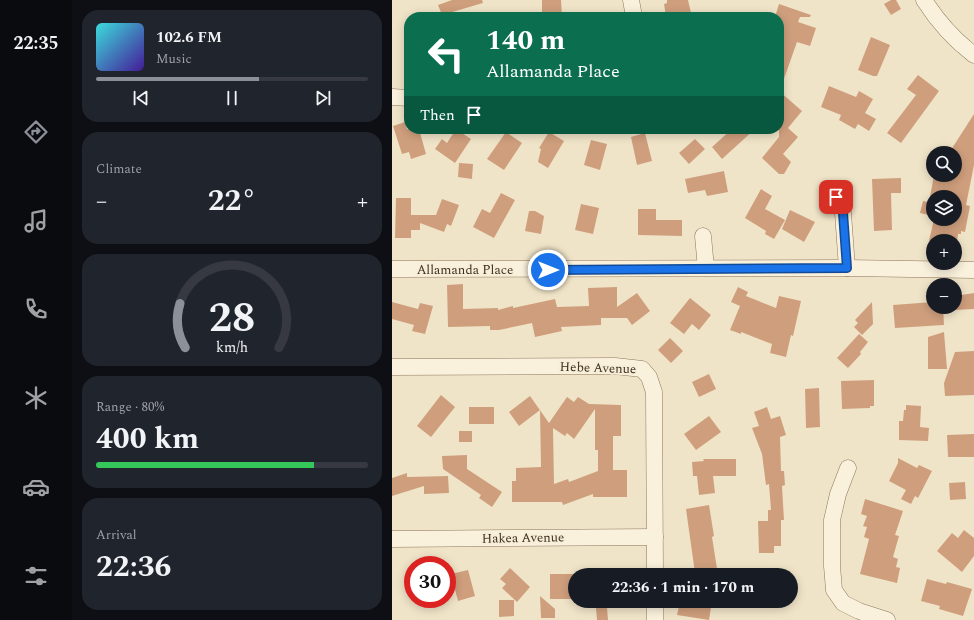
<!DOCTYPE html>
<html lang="en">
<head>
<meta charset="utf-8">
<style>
  :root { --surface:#171b24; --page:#20242c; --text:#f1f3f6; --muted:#9ea1a6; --line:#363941; --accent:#8c9099 }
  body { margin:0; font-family:Spectral,serif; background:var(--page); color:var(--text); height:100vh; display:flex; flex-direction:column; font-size:15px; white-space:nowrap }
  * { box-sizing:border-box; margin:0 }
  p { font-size:13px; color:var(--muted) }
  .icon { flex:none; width:22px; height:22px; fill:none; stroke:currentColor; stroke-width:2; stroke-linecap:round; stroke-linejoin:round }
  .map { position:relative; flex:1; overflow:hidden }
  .panel { display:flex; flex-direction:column; gap:10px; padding:10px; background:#0d0f14; width:320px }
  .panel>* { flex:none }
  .hud { position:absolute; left:12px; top:12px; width:380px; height:122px; border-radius:16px; box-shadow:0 2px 10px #0003; background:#0b6e4f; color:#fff; overflow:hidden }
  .buttons { position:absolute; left:534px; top:146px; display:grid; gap:8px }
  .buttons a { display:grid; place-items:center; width:36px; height:36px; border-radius:50%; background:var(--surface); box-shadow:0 2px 10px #0003; font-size:20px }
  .speed { position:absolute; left:12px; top:556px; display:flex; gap:8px; font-size:20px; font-weight:700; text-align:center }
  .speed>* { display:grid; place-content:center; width:52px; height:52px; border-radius:50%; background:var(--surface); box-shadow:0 2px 10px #0003; line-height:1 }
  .speed .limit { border:6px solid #d22; background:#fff; color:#111 }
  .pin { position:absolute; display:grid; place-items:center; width:34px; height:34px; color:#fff; margin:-17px; border-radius:8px; box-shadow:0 2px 6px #0006 }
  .me { position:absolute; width:44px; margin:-22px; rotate:90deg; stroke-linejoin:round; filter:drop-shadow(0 0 3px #0008) }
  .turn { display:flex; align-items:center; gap:14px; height:84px; padding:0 16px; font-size:18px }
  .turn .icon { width:52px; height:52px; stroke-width:2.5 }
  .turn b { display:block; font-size:28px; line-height:34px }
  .then { display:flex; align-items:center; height:38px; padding:0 16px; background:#0003; gap:8px; font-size:15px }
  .big { font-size:30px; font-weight:700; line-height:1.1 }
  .panel .tile { flex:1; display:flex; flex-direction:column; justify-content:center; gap:6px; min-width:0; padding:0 14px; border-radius:16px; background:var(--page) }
  .panel .dial { align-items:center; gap:0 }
  .dial svg { height:104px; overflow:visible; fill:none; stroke:var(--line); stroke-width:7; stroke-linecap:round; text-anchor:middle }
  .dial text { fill:var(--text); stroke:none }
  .song { display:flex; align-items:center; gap:12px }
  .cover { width:48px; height:48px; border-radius:6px; background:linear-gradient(135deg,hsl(180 70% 55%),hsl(260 70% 35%)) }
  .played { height:4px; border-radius:2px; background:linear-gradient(90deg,var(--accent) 60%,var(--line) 60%) }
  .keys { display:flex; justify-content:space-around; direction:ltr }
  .heat { display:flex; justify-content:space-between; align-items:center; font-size:22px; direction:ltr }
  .charge { height:6px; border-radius:3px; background:linear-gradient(90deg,#34c759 80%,var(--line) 0) }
  .trip { position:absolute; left:176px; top:568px; width:230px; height:40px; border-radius:20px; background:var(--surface); box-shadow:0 2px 10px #0003; font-weight:700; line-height:40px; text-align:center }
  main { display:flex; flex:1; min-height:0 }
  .tabs { display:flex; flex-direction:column; width:72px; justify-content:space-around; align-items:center; background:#090b0e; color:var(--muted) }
  .tabs .icon { width:28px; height:28px }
  .tabs .selected { color:var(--accent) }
  .tabs b { font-size:18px; color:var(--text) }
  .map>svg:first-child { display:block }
  .building { fill:#cf9f7d; fill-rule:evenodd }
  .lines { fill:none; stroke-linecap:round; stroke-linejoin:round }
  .street-casing { stroke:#8d765c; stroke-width:17 }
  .street { stroke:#faf1dc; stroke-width:16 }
  .route-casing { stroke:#114b97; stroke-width:10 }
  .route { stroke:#1a73e8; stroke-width:7 }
  .labels { text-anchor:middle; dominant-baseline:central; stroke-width:4; stroke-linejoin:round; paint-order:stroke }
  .street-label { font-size:13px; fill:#3d2e20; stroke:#f7eed8 }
</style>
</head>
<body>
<main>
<nav class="tabs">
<b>22:35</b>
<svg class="icon selected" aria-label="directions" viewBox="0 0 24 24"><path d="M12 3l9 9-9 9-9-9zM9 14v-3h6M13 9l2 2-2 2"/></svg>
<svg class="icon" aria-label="music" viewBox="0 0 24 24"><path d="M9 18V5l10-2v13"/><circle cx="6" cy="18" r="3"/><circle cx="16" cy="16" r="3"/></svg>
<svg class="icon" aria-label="phone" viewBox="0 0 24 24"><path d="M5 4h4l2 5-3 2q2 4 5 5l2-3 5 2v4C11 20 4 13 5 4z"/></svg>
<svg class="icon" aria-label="climate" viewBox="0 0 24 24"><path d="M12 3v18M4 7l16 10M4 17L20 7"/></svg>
<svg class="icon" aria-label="car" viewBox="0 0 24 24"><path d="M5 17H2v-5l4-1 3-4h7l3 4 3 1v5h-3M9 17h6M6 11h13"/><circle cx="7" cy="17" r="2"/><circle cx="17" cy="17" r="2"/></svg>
<svg class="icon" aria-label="filters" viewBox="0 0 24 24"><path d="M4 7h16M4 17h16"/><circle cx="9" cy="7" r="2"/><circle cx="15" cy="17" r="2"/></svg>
</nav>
<section class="panel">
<div class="tile">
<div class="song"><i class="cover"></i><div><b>102.6 FM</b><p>Music</p></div></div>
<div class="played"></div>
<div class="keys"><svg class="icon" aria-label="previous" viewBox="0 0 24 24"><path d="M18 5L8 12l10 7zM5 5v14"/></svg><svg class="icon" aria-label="pause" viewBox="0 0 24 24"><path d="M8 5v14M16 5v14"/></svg><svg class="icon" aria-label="next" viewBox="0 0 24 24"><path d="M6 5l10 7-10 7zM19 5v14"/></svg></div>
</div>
<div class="tile"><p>Climate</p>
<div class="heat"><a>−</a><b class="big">22°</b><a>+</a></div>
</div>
<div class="tile dial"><svg viewBox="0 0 100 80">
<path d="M14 69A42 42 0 1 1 86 69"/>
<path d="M14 69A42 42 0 0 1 10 35" stroke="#8c9099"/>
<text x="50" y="56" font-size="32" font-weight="700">28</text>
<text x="50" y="72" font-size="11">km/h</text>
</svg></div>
<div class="tile"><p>Range · 80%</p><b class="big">400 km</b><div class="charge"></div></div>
<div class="tile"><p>Arrival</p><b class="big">22:36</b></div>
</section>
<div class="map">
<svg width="582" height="620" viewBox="0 0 582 620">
  <rect width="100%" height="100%" fill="#f0e4c8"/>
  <g class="building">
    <path d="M60 0H90L91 3 50 15 46 5Z"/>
    <path d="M150 0H169L170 17H150Z"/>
    <path d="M275 0H296L300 17H274L272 4 275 3Z"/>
    <path d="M499 0H504L509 9 499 15 492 4Z"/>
    <path d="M387 4 419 15 418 17H408L406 22 424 28 418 46 405 42 389 87 387 86V17H383Z"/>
    <path d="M479 37 498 45 485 76H481L466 70Z"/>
    <path d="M526 75 547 91 509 143 495 133 524 95 515 89Z"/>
    <path d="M437 86 464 97 467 91 481 99 473 113 484 119 477 131 466 124 463 129 447 120 449 115 429 107Z"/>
    <path d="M387 91 410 111 396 128 406 137 391 154 399 162 392 174H387L370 158 387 137Z"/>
    <path d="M582 114V165L574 205 578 206 573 232 569 231V234H566L565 241H537L542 219H563V197H538L542 175H563V153H557Z"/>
    <path d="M13 122 15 129H27L34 154 19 159 17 152 10 154 1 126Z"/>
    <path d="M64 129 79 139 63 163 43 149 50 139 55 143Z"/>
    <path d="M340 129H363L330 159 320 147Z"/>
    <path d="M114 132 130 143 112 170 95 159Z"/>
    <path d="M157 132 172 141 156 168 146 162 149 149 147 148Z"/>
    <path d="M253 133 260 161 245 165 239 137Z"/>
    <path d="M303 139 313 149 297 164 287 153Z"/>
    <path d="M199 140 215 144 208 170 192 165Z"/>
    <path d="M67 163 81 164 80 179 66 177Z"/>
    <path d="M332 171 336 192 315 196 313 190 296 193 293 179Z"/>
    <path d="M509 178V193H499L500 230 482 231 480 179Z"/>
    <path d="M369 189 380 196 373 209 393 220 382 239 373 234 374 231 353 218Z"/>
    <path d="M109 193 123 200 102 238 81 227 90 209 98 213Z"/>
    <path d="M4 198H19V215H44L50 199 67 205 59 226 55 224 52 232 28 223V230H19V238H3Z"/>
    <path d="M531 201 541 203V216L528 213Z"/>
    <path d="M189 204 207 208 201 234 183 230Z"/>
    <path d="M246 209H264V220H290V236L246 235Z"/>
    <path d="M398 210 423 222 412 242 390 229Z"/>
    <path d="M137 211H143L152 216 149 234 133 231Z"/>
    <path d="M71 284V309L106 308V310L121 306V308L163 299 165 307 197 306 196 288 225 287V307L245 293 258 311 240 325 235 318H209V325L169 327 170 331 143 337 140 323 107 330H98V326L56 327 55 285Z"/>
    <path d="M346 287 356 292 354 296 384 308 387 296 409 301 401 336 399 335 394 357 378 353 380 344 349 332V334L338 330 348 306 339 302Z"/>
    <path d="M582 293V309L563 310V296Z"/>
    <path d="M298 298 319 315 307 330 300 324 292 334 278 323Z"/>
    <path d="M0 302 26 309 28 303 41 306 33 334 20 331 22 325 0 319Z"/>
    <path d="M480 302 481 324 470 335 462 327 466 323 463 320Z"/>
    <path d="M541 302V307H551L552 325 503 328 501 305Z"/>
    <path d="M552 332 555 369H536V337Z"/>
    <path d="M467 334 476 342 468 352 469 354 456 368 445 358Z"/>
    <path d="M278 338 291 351 279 363 266 350Z"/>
    <path d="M582 351V395L553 396 552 383 563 352Z"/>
    <path d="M317 374 324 389 307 397 300 382Z"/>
    <path d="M482 380V406H478V408L450 409 449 381Z"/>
    <path d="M427 388 428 427 414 428 413 389Z"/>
    <path d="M49 395 63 407 39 437 25 426Z"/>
    <path d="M138 396 157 423 175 397 182 402 186 397 197 404 229 405V436H221V470H235V497H201V494L171 505 170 502H120V481H124V468L149 467 148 410 127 426 117 412ZM203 409V450H206V471L177 482 176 479 162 484 161 428 173 436 175 433 182 439Z"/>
    <path d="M514 405 529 406 528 427 537 428 536 441 507 440V421H511L512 410H514Z"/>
    <rect x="77" y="407" width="25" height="17"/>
    <path d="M375 407 379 419 388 416 394 435 388 437 389 471H392L393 485 390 486 392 520H389V546H382V553H367L366 521H376V510H379L377 484 374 485 370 454 360 428 367 426 362 412Z"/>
    <path d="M317 416 329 432 304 450 292 434Z"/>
    <rect x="67" y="431" width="13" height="11"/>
    <path d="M582 434V457H556L555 435Z"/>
    <path d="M75 455V469L110 492 100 507 87 498 89 495 51 469 50 456Z"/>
    <path d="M506 458 525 468 527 465 540 471 526 498 523 496 519 504 509 499 514 490 497 481 506 463Z"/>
    <path d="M311 459H344V476H321L323 493 307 495 305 476H301L300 462 312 461Z"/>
    <path d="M15 473V477L56 476 57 493 32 494V486L0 496V478Z"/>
    <path d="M573 482 574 499 558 500 557 483Z"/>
    <path d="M473 499 511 511 503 535 507 536 501 557 506 559 504 567 508 568 505 583 468 574 477 539 472 537 475 527 471 526 475 516 469 514Z"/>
    <path d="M317 505 322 536 320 537 326 575H306V573H303L294 509Z"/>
    <path d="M572 530 582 538V556L570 572 545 551 560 533 566 538Z"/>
    <path d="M118 568 138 587 125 602 110 588 114 584 108 579Z"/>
    <path d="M76 570 83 596 66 601 59 574Z"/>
    <rect x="158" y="574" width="25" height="25"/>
    <path d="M535 579 554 584 555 582 580 589 571 616 547 609 548 606 529 601Z"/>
    <path d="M148 596 163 609V618H149Z"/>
    <path d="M107 600H122V616L107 617Z"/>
    <path d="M288 601H320L317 620 285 615Z"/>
    <path d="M215 607 216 620H205L204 608Z"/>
  </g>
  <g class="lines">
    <defs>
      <g id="street">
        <path d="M239 0 242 17"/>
        <path d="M532 0C546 22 561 39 582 55"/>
        <path d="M0 97 17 98"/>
        <path d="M444 197 451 213 455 268"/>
        <path d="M311 236 314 268"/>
        <path d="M0 269 455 268 582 270"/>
        <path d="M0 367 223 366 250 369 257 377 262 392 263 575"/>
        <path d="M456 468 446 494 440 520V566L442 590 451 603 467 611 495 620"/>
        <path d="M0 539 263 537"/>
        <path d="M263 601V620"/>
      </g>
    </defs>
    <use href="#street" class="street-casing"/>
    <use href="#street" class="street"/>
  </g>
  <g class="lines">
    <defs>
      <path id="route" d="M156 270 455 268 451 213 444 197"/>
    </defs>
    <use href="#route" class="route-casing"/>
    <use href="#route" class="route"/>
  </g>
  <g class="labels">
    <g class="street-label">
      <text x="73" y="270">Allamanda Place</text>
      <text transform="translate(206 368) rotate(2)">Hebe Avenue</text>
      <text transform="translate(131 538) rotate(-1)">Hakea Avenue</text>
    </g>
  </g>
</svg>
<div class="buttons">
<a><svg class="icon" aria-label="search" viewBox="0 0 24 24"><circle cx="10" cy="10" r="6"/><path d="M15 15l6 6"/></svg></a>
<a><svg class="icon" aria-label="layers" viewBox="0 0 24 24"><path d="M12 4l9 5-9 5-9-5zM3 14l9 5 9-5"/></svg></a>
<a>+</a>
<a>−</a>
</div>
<div class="speed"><div class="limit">30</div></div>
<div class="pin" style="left:444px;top:197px;background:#d93025"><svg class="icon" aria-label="arrive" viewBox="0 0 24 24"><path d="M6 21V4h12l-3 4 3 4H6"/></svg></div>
<svg class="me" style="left:156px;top:270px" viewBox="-20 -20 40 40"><circle r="17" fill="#1a73e8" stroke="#fff" stroke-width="3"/><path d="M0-11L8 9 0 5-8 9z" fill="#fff"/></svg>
<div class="trip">22:36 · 1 min · 170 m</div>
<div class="hud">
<div class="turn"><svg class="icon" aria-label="left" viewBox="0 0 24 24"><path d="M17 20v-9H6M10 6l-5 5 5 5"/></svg><div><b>140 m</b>Allamanda Place</div></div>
<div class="then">Then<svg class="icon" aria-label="arrive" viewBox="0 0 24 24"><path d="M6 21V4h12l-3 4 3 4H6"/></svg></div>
</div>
</div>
</main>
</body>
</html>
